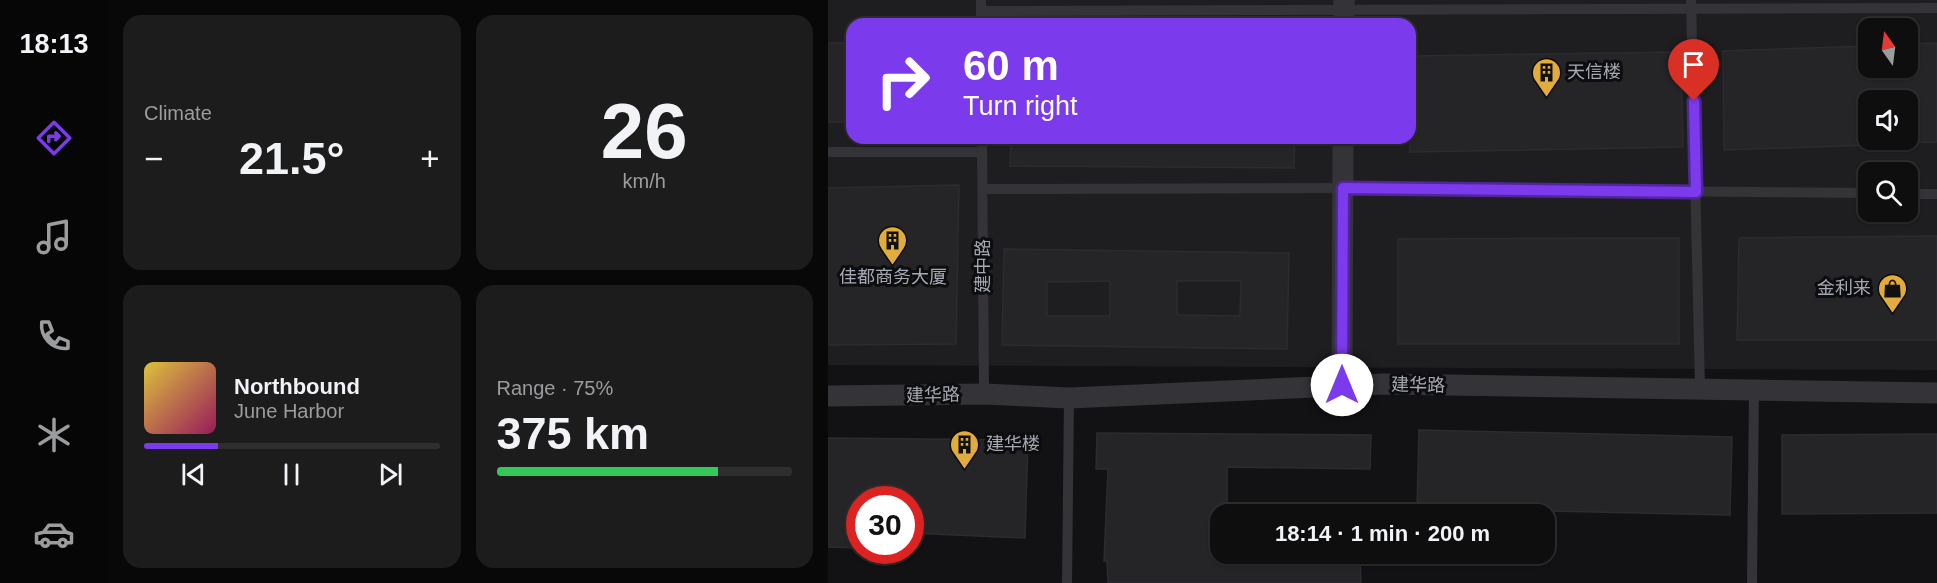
<!DOCTYPE html>
<html lang="en">
<head>
<meta charset="utf-8">
<style>
  :root { --surface:#0e0e0f; --page:#1c1c1d; --text:#f1f3f6; --muted:#9b9c9e; --line:#2e2e2f; --accent:#7c3aed }
  body { margin:0; font-family:Arial,"Noto Sans SC",sans-serif; background:var(--page); color:var(--text); height:100vh; display:flex; flex-direction:column; font-size:22px; white-space:nowrap }
  * { box-sizing:border-box; margin:0 }
  p { font-size:20px; color:var(--muted) }
  .icon { flex:none; width:33px; height:33px; fill:none; stroke:currentColor; stroke-width:2; stroke-linecap:round; stroke-linejoin:round }
  .map { position:relative; flex:1; overflow:hidden }
  .drawer { display:flex; flex-direction:column; gap:15px; padding:15px; background:#080808; width:720px }
  .drawer>* { flex:none }
  .top-card { position:absolute; left:18px; top:18px; width:570px; height:126px; border-radius:18px; box-shadow:0 2px 4px #0004,0 0 0 2px var(--line); background:#7c3aed; color:#fff; overflow:hidden }
  .needle { width:39px; rotate:346deg }
  .buttons { position:absolute; left:1030px; top:18px; display:grid; gap:12px }
  .buttons a { display:grid; place-items:center; width:60px; height:60px; border-radius:12px; background:var(--surface); box-shadow:0 2px 4px #0004,0 0 0 2px var(--line); font-size:30px }
  .speed { position:absolute; left:18px; top:486px; display:flex; gap:12px; font-size:30px; font-weight:700; text-align:center }
  .speed>* { display:grid; place-content:center; width:78px; height:78px; border-radius:50%; background:var(--surface); box-shadow:0 2px 4px #0004,0 0 0 2px var(--line); line-height:1 }
  .speed .limit { border:9px solid #d22; background:#fff; color:#111 }
  .pin { position:absolute; display:grid; place-items:center; width:51px; height:51px; color:#fff; margin:-62px -26px; border-radius:50% 50% 50% 0; rotate:-45deg; box-shadow:0 0 6px #0007 }
  .pin .icon { rotate:45deg }
  .me { position:absolute; width:66px; margin:-33px; rotate:0deg; stroke-linejoin:round; filter:drop-shadow(0 0 4px #0008) }
  .turn { display:flex; align-items:center; gap:21px; height:126px; padding:0 18px; font-size:27px }
  .turn .icon { width:78px; height:78px; stroke-width:2.5 }
  .turn b { display:block; font-size:42px; line-height:51px }
  .big { font-size:45px; font-weight:700; line-height:1.1 }
  .drawer .tile { flex:1; display:flex; flex-direction:column; justify-content:center; gap:9px; min-width:0; padding:0 21px; border-radius:18px; background:var(--page) }
  .drawer .dial { align-items:center; gap:0 }
  .dial b { font-size:78px; line-height:1 }
  .song { display:flex; align-items:center; gap:18px }
  .cover { width:72px; height:72px; border-radius:9px; background:linear-gradient(135deg,hsl(50 70% 55%),hsl(330 70% 35%)) }
  .played { height:6px; border-radius:3px; background:linear-gradient(90deg,var(--accent) 25%,var(--line) 25%) }
  .keys { display:flex; justify-content:space-around; direction:ltr }
  .heat { display:flex; justify-content:space-between; align-items:center; font-size:33px; direction:ltr }
  .charge { height:9px; border-radius:4px; background:linear-gradient(90deg,#34c759 75%,var(--line) 0) }
  .drawer .tiles { flex:1; display:grid; gap:15px; grid-template-columns:repeat(2,1fr) }
  .trip { position:absolute; left:382px; top:504px; width:345px; height:60px; border-radius:18px; background:var(--surface); box-shadow:0 2px 4px #0004,0 0 0 2px var(--line); font-weight:700; line-height:60px; text-align:center }
  main { display:flex; flex:1; min-height:0 }
  .tab-bar { display:flex; flex-direction:column; width:108px; justify-content:space-around; align-items:center; background:#060606; color:var(--muted) }
  .tab-bar .icon { width:42px; height:42px }
  .tab-bar .active { color:var(--accent) }
  .tab-bar b { font-size:27px; color:var(--text) }
  .map>svg:first-child { display:block }
  .built { fill:#1e1e21; fill-rule:evenodd }
  .building { fill:#252528; stroke:#2c2c30; stroke-width:1.5; fill-rule:evenodd }
  .lines { fill:none; stroke-linecap:round; stroke-linejoin:round }
  .service { stroke:#343438; stroke-width:10 }
  .minor { stroke:#343438; stroke-width:21 }
  .route-casing { stroke:#51269a; stroke-width:15 }
  .route { stroke:#7c3aed; stroke-width:10 }
  .labels { text-anchor:middle; dominant-baseline:central; stroke-width:6; stroke-linejoin:round; paint-order:stroke }
  .poi-label { font-size:18px; fill:#a5a9b3; stroke:#0d0d0f; text-anchor:start }
  .street-label { font-size:18px; fill:#a5a9b3; stroke:#0d0d0f }
</style>
</head>
<body>
<main>
<nav class="tab-bar">
<b>18:13</b>
<svg class="icon active" aria-label="directions" viewBox="0 0 24 24"><path d="M12 3l9 9-9 9-9-9zM9 14v-3h6M13 9l2 2-2 2"/></svg>
<svg class="icon" aria-label="music" viewBox="0 0 24 24"><path d="M9 18V5l10-2v13"/><circle cx="6" cy="18" r="3"/><circle cx="16" cy="16" r="3"/></svg>
<svg class="icon" aria-label="phone" viewBox="0 0 24 24"><path d="M5 4h4l2 5-3 2q2 4 5 5l2-3 5 2v4C11 20 4 13 5 4z"/></svg>
<svg class="icon" aria-label="climate" viewBox="0 0 24 24"><path d="M12 3v18M4 7l16 10M4 17L20 7"/></svg>
<svg class="icon" aria-label="car" viewBox="0 0 24 24"><path d="M5 17H2v-5l4-1 3-4h7l3 4 3 1v5h-3M9 17h6M6 11h13"/><circle cx="7" cy="17" r="2"/><circle cx="17" cy="17" r="2"/></svg>
</nav>
<section class="drawer">
<div class="tiles">
<div class="tile"><p>Climate</p>
<div class="heat"><a>−</a><b class="big">21.5°</b><a>+</a></div>
</div>
<div class="tile dial"><b>26</b><p>km/h</p></div>
<div class="tile">
<div class="song"><i class="cover"></i><div><b>Northbound</b><p>June Harbor</p></div></div>
<div class="played"></div>
<div class="keys"><svg class="icon" aria-label="previous" viewBox="0 0 24 24"><path d="M18 5L8 12l10 7zM5 5v14"/></svg><svg class="icon" aria-label="pause" viewBox="0 0 24 24"><path d="M8 5v14M16 5v14"/></svg><svg class="icon" aria-label="next" viewBox="0 0 24 24"><path d="M6 5l10 7-10 7zM19 5v14"/></svg></div>
</div>
<div class="tile"><p>Range · 75%</p><b class="big">375 km</b><div class="charge"></div></div>
</div>
</section>
<div class="map">
<svg width="1109" height="583" viewBox="0 0 1109 583">
  <rect width="100%" height="100%" fill="#121214"/>
  <path class="built" d="M0 0H1109V370L0 365ZM24 24H582V138H24ZM1041 28H1080V68H1041ZM1041 100H1080V140H1041ZM1041 172H1080V212H1041Z"/>
  <g class="building">
    <rect x="0" y="43" width="24" height="79"/>
    <path d="M1109 43V142L1080 143V100H1041V145L896 150 895 51 1041 46V68H1080V44Z"/>
    <path d="M853 52 855 147 582 152V56Z"/>
    <path d="M183 138H467L466 168 182 166Z"/>
    <path d="M131 185 128 344 0 345V188Z"/>
    <path d="M1109 236V340H909L911 238Z"/>
    <path d="M851 238V344H570V239Z"/>
    <path d="M176 249 461 253 459 349 174 345ZM282 281V316H219V282ZM349 281H413L412 316 349 315Z"/>
    <path d="M591 430 904 437 902 515 589 508Z"/>
    <path d="M269 433 543 435 542 469 399 467V514H393V554H532L533 583H280L279 561H276L280 469H268Z"/>
    <path d="M1109 434V513L954 514V435Z"/>
    <path d="M0 438 200 440 197 538 82 533V500H32V548L0 547Z"/>
  </g>
  <g class="lines">
    <g class="service">
      <path d="M153 0V24"/>
      <path d="M863 0 872 388"/>
      <path d="M153 11 1109 8"/>
      <path d="M154 138 156 394"/>
      <path d="M0 152H154"/>
      <path d="M155 189 515 188 1041 193"/>
      <path d="M1080 194H1109"/>
      <path d="M239 583 241 398"/>
      <path d="M924 583 926 390"/>
    </g>
    <g class="minor">
      <path d="M516 24V0"/>
      <path d="M514 385 515 138"/>
      <path d="M0 396 156 394 241 398 556 384 1109 393"/>
    </g>
  </g>
  <g class="lines">
    <defs>
      <path id="route" d="M514 385 515 188 868 192 866 101"/>
    </defs>
    <use href="#route" class="route-casing"/>
    <use href="#route" class="route"/>
  </g>
  <defs>
    <symbol id="building-pin" viewBox="-11 -11 22 30"><path d="M0 17L-7.5 6A9.5 9.5 0 1 1 7.5 6Z" fill="#e2ac3c" stroke="#0d0d0f"/><path d="M-4-6H4V6H1V3H-1V6H-4ZM-2.5-4.3h1.7v1.8h-1.7ZM.8-4.3h1.7v1.8H.8ZM-2.5-1h1.7V.8h-1.7ZM.8-1h1.7V.8H.8Z" fill="#111"/></symbol>
    <symbol id="shop-pin" viewBox="-11 -11 22 30"><path d="M0 17L-7.5 6A9.5 9.5 0 1 1 7.5 6Z" fill="#e2ac3c" stroke="#0d0d0f"/><path d="M-5-2.5h2.3a2.7 3.5 0 0 1 5.4 0H5L5.5 6h-11ZM-1.5-2.5h3a1.5 2.3 0 0 0-3 0Z" fill="#111"/></symbol>
  </defs>
  <g fill-rule="evenodd">
    <use href="#building-pin" x="702" y="56" width="33" height="45"/>
    <use href="#building-pin" x="48" y="224" width="33" height="45"/>
    <use href="#shop-pin" x="1048" y="272" width="33" height="45"/>
    <use href="#building-pin" x="120" y="428" width="33" height="45"/>
  </g>
  <g class="labels">
    <g class="poi-label">
      <text x="739" y="72">天信楼</text>
      <text x="65" y="277" text-anchor="middle">佳都商务大厦</text>
      <text x="1043" y="288" text-anchor="end">金利来</text>
      <text x="158" y="444">建华楼</text>
    </g>
    <g class="street-label">
      <text transform="translate(155 266) rotate(-90)">建中路</text>
      <text transform="translate(590 385) rotate(1)">建华路</text>
      <text transform="translate(105 395) rotate(-1)">建华路</text>
    </g>
  </g>
</svg>
<div class="buttons">
<a><svg class="needle" viewBox="-14 -14 28 28"><path d="M0-13l5 13h-10z" fill="#e53935"/><path d="M0 13l5-13h-10z" fill="#9b9c9e"/></svg></a>
<a><svg class="icon" aria-label="sound" viewBox="0 0 24 24"><path d="M4 9h4l5-4v14l-5-4H4zM17 9q2 3 0 6"/></svg></a>
<a><svg class="icon" aria-label="search" viewBox="0 0 24 24"><circle cx="10" cy="10" r="6"/><path d="M15 15l6 6"/></svg></a>
</div>
<div class="speed"><div class="limit">30</div></div>
<div class="pin" style="left:866px;top:101px;background:#d93025"><svg class="icon" aria-label="arrive" viewBox="0 0 24 24"><path d="M6 21V4h12l-3 4 3 4H6"/></svg></div>
<svg class="me" style="left:514px;top:385px" viewBox="-20 -20 40 40"><circle r="19" fill="#fff"/><path d="M0-13L10 11 0 6-10 11z" fill="#7c3aed"/></svg>
<div class="trip">18:14 · 1 min · 200 m</div>
<div class="top-card">
<div class="turn"><svg class="icon" aria-label="right" viewBox="0 0 24 24"><path d="M7 20v-9h11M14 6l5 5-5 5"/></svg><div><b>60 m</b>Turn right</div></div>
</div>
</div>
</main>
</body>
</html>
